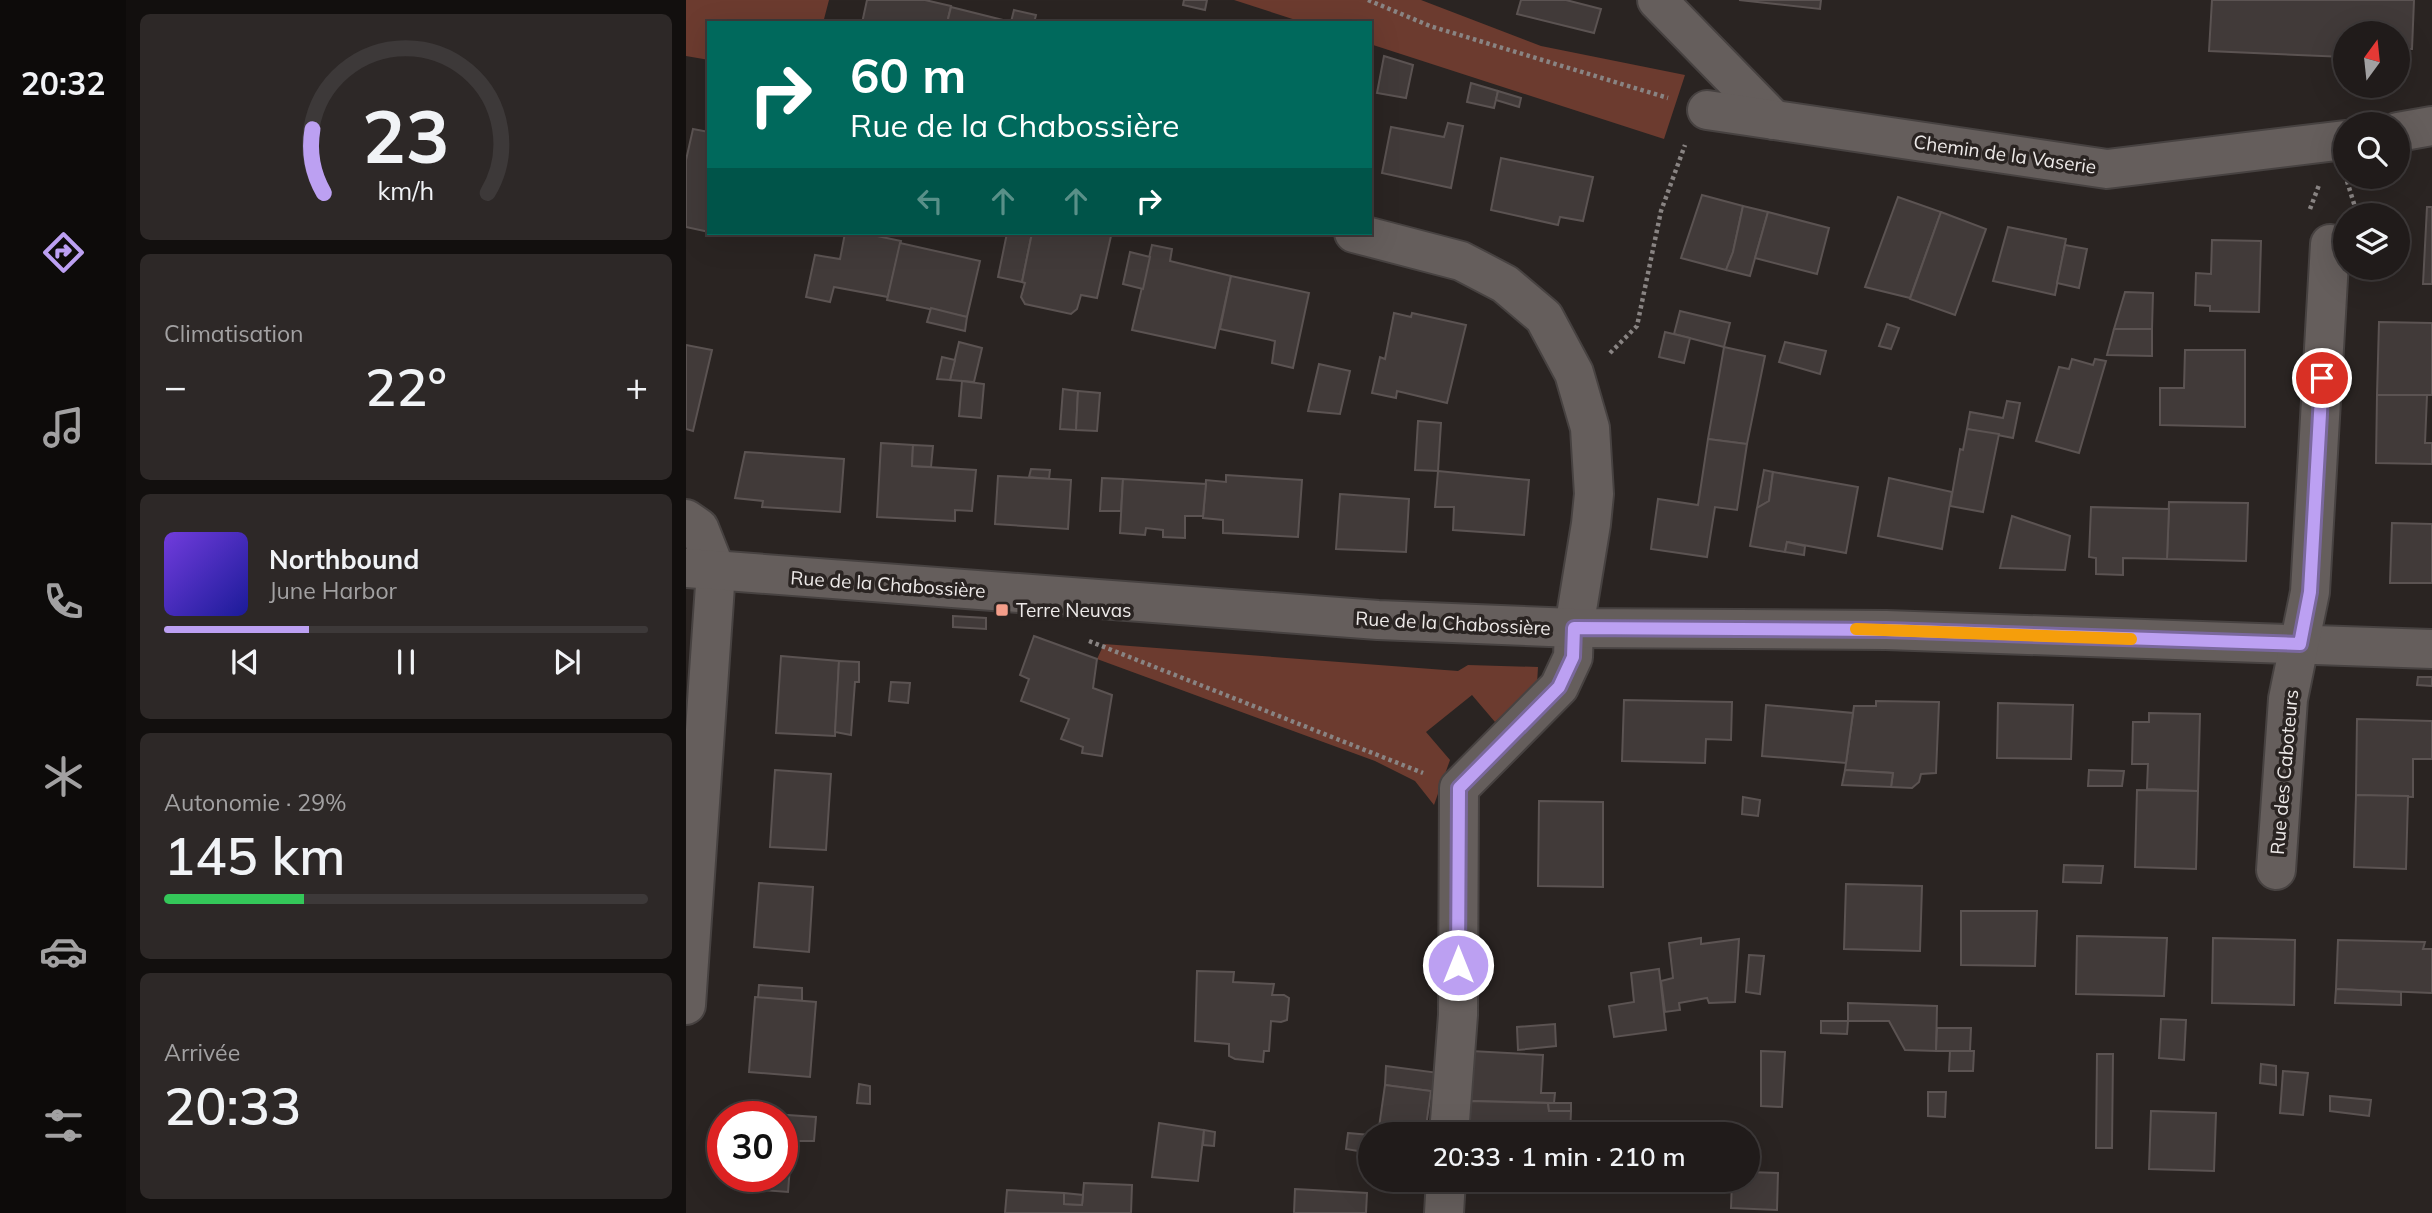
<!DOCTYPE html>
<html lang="fr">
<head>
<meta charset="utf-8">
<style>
  :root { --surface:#201b1a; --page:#2d2827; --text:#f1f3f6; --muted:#a2a1a2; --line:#3d3939; --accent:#bca0f2 }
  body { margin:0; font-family:Mulish,sans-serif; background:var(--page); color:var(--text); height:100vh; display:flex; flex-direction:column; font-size:26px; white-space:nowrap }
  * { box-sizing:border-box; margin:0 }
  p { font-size:23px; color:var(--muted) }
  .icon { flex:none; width:38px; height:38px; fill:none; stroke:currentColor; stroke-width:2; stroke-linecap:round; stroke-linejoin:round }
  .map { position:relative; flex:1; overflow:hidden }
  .sheet { display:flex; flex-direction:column; gap:14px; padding:14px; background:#120f0e; width:560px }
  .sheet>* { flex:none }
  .hud { position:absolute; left:21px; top:21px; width:665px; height:214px; border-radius:0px; box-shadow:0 7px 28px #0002,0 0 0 2px var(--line); background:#00695c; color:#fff; overflow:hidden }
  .needle { width:46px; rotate:15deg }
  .controls { position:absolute; left:1647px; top:21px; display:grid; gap:14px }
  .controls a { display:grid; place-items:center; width:77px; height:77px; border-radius:50%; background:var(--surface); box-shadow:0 7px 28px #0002,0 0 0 2px var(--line); font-size:35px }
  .speed { position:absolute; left:21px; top:1101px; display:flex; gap:14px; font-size:35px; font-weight:700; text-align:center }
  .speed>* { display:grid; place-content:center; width:91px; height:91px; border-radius:50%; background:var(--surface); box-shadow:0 7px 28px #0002,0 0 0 2px var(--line); line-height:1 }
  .speed .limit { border:10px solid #d22; background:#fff; color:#111 }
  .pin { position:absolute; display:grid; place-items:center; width:60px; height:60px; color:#fff; margin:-30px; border:4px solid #fff; border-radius:50%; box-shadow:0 2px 7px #0007 }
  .me { position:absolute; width:77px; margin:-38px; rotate:0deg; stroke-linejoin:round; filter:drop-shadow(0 0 5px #0008) }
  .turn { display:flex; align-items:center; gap:24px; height:147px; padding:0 28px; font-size:32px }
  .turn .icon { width:91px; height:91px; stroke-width:2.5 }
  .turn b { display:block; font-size:49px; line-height:60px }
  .lanes { display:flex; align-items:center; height:66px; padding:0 28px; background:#0003; justify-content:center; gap:35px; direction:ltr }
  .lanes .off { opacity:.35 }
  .big { font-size:52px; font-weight:600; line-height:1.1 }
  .sheet .card { flex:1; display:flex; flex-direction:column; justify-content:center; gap:10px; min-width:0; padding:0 24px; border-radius:10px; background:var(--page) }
  .sheet .dial { align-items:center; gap:0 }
  .dial svg { height:182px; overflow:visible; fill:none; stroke:var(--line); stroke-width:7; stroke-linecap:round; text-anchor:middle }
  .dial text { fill:var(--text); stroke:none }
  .song { display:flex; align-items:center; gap:21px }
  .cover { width:84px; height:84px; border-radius:10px; background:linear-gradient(135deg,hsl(260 70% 55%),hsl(240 70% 35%)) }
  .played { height:7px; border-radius:4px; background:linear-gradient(90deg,var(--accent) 30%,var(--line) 30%) }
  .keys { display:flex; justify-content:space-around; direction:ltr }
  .heat { display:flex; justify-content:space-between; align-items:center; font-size:38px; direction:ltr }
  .charge { height:10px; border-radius:5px; background:linear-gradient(90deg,#34c759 29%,var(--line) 0) }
  .trip { position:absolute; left:672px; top:1122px; width:402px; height:70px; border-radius:35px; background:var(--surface); box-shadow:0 7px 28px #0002,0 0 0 2px var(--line); font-weight:600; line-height:70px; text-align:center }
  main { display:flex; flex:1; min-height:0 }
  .tabs { display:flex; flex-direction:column; width:126px; justify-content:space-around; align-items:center; background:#0d0b0a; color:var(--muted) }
  .tabs .icon { width:49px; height:49px }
  .tabs .on { color:var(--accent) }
  .tabs b { font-size:32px; color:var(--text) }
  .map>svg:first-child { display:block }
  .green { fill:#6c3b2f }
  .building { fill:#413a39; stroke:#5b5352; stroke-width:2 }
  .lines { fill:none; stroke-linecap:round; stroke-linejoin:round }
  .minor-casing { stroke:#474241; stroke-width:42 }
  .path { stroke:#898483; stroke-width:4.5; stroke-dasharray:3.5 3.5; stroke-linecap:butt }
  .minor { stroke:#655e5c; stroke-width:38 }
  .route-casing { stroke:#7a689d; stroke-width:18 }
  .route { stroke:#bca0f2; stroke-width:12 }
  .slow { stroke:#f59e0b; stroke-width:12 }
  .poi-dot { fill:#f49e8a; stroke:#2a2422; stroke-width:2.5 }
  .labels { text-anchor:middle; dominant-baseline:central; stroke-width:7; stroke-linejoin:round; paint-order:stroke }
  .street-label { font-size:19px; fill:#ede9e8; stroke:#2a2422 }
  .poi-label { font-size:19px; fill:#ede9e8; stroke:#2a2422; text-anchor:start }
</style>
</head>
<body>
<main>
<nav class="tabs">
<b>20:32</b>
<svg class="icon on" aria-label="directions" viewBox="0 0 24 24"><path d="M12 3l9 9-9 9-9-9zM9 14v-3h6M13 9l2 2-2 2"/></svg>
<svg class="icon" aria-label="music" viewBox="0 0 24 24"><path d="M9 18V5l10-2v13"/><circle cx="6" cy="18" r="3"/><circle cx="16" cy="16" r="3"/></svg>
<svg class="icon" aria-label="phone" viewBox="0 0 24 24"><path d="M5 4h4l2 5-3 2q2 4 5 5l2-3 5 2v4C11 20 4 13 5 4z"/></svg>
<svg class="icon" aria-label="climate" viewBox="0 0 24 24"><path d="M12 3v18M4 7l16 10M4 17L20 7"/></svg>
<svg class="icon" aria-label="car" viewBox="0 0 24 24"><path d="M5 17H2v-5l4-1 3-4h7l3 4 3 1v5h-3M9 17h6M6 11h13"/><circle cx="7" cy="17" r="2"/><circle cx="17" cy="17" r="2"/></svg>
<svg class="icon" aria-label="filters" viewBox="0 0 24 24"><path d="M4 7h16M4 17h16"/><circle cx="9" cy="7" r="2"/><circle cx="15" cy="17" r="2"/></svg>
</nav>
<section class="sheet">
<div class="card dial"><svg viewBox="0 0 100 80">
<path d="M14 69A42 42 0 1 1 86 69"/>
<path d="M14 69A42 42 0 0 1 9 41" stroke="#bca0f2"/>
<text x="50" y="56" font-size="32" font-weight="700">23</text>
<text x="50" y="72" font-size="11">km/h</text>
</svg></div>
<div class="card"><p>Climatisation</p>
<div class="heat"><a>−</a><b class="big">22°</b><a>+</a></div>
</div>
<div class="card">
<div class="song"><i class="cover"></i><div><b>Northbound</b><p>June Harbor</p></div></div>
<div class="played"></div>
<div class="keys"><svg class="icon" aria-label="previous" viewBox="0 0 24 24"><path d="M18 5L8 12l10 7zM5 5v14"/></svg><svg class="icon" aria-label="pause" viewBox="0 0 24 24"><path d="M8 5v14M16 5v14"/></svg><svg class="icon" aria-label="next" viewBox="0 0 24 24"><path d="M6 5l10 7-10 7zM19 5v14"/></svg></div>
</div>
<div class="card"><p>Autonomie · 29%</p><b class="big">145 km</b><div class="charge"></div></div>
<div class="card"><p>Arrivée</p><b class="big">20:33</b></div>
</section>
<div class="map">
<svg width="1746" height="1213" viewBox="0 0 1746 1213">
  <rect width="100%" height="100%" fill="#2a2422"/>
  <g class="green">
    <path d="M0 0H143L137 23H23V60L0 56Z"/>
    <path d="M548 0H735L855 46 999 75 978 139 684 44V23H619Z"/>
    <path d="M418 644 772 671 782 665 852 667 851 684 809 722 786 695 740 732 764 760 748 805 729 781 689 761 411 659Z"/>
  </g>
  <g class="building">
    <path d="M181 0H239L265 6 261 23H176Z"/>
    <path d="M498 0H521L519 10 497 5Z"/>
    <path d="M835 0H880L915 9 908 33 831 14Z"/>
    <path d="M1053 0H1135L1134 9Z"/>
    <path d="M1526 0H1728L1726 49H1712V33H1659V57L1523 51Z"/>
    <path d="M265 7 325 22 328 10 350 15 348 23H261Z"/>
    <path d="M698 56 727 65 720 98 691 93Z"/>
    <path d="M785 83 812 91 808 108 781 102Z"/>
    <path d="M812 91 835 98 833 107 810 100Z"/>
    <path d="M762 123 777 126 765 188 696 173 705 127 758 137Z"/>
    <path d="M7 129 23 132V232L0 227V160Z"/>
    <path d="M815 158 907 177 897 221 874 217 872 225 805 210Z"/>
    <path d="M1016 195 1057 206 1047 252 1040 270 995 258Z"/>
    <path d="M1212 197 1255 212 1224 298 1179 287Z"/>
    <path d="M1057 206 1082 212 1064 276 1040 270 1047 252Z"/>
    <path d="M1741 207H1746V284H1737Z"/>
    <path d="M1082 212 1143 228 1131 274 1069 258Z"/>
    <path d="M1255 212 1300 229 1269 315 1224 299Z"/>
    <path d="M1322 227 1380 239 1369 295 1307 281Z"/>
    <path d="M159 233H177L215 241 202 297 148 287 144 302 120 297 129 255 154 259Z"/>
    <path d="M321 233H346L336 282 312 277Z"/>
    <path d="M346 233H409L425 236 411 298 395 295 391 309 385 314 339 304 335 297 339 283 336 282Z"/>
    <path d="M1526 240 1575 241 1573 312 1524 311V306L1509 305 1510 273 1525 274Z"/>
    <path d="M214 243 294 261 281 317 201 300Z"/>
    <path d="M466 245 486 249 484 261 545 276 529 348 446 330Z"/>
    <path d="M1379 245 1401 249 1393 288 1371 283Z"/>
    <path d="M444 252 464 257 457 289 437 284Z"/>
    <path d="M545 276 623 293 607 368 586 363 589 341 534 329Z"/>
    <path d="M1439 292 1467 293 1466 329H1428Z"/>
    <path d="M245 308 281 317 279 331 241 322Z"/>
    <path d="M994 311 1044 323 1038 347 988 334Z"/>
    <path d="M708 313 725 317 726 313 780 325 761 403 711 391 710 398 686 393 694 357 699 359Z"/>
    <path d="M1693 322 1746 323V395H1691Z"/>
    <path d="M1201 324 1213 328 1205 349 1193 346Z"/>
    <path d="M1428 329H1466V356L1421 355Z"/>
    <path d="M979 332 1004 338 998 363 973 357Z"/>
    <path d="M273 342 296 348 288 382 264 380Z"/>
    <path d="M1099 342 1140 351 1134 374 1093 362Z"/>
    <path d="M0 345 26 350 7 431 0 429Z"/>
    <path d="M1038 347 1079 356 1061 444 1022 439Z"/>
    <path d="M1499 350H1559V427L1474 425V388H1498Z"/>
    <path d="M256 357 269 360 264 380 251 379Z"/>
    <path d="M1386 359 1407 365 1409 359 1420 361 1393 453 1350 441 1373 367 1383 369Z"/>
    <path d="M633 364 664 371 654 414 622 411Z"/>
    <path d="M276 381 298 384 295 418 273 416Z"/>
    <path d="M377 389 392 391 390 430 374 429Z"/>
    <path d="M392 391 414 393 411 431 390 430Z"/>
    <path d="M1691 395H1741L1739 443H1746V464L1690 463Z"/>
    <path d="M1321 401 1334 403 1327 438 1281 429 1284 412 1317 418Z"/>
    <path d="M732 421 755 423 752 471 729 470Z"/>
    <path d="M1281 429 1313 434 1297 512 1264 506 1274 449 1277 450Z"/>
    <path d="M1022 439 1061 444 1051 510 1029 507 1021 557 965 549 972 499 1012 505Z"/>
    <path d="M195 443 227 445 226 466 290 470 286 511 269 510V521L191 517Z"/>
    <path d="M227 445 247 446 245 467 226 466Z"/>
    <path d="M59 452 158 459 154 512 76 507 77 501 49 498Z"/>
    <path d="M345 469 364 470 363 479 343 477Z"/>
    <path d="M1078 470 1087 472 1083 501 1071 508Z"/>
    <path d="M752 471 843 480 838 535 767 530 768 507H749Z"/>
    <path d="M1087 472 1172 487 1160 553 1101 542 1099 552 1064 546 1071 508 1083 501Z"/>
    <path d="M540 475 616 480 612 537 537 533V520L517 518 520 480 540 482Z"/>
    <path d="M312 476 385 480 382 529 309 524Z"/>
    <path d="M416 478 437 479 435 511H414Z"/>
    <path d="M1203 478 1266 492 1256 549 1192 536Z"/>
    <path d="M437 479 520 484 517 516H499V538L477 537V530L460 528 459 535 434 533Z"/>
    <path d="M654 494 723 499 720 552 650 549Z"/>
    <path d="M1483 502 1562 503 1560 561 1481 559Z"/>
    <path d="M1405 507 1483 509 1481 559 1437 558V575L1410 574V558L1403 557Z"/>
    <path d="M1326 516 1384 536 1379 570 1314 568Z"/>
    <path d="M1706 523 1746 524V583H1704Z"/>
    <path d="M1101 542 1119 546 1118 555 1099 552Z"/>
    <path d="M267 616 300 618V629L267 627Z"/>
    <path d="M348 636 411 659 407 688 426 695 416 756 396 753 397 747 375 739 383 719 335 701 343 679 334 675Z"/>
    <path d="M95 656 153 661 149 736 90 733Z"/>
    <path d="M153 661 173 662V682H169L165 735 149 732Z"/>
    <path d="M1732 677H1746V686L1731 685Z"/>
    <path d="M205 682 224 683 222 703 203 701Z"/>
    <path d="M938 700 1046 702 1045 740 1020 739 1019 763 936 761Z"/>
    <path d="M1190 701 1253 702 1250 773 1235 774 1233 782 1226 788 1205 787 1207 773 1159 770 1168 706H1190Z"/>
    <path d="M1312 703 1387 705 1385 759 1311 758Z"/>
    <path d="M1080 705 1167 713 1160 763 1076 756Z"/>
    <path d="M1463 713 1514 714 1512 791 1461 789 1462 764H1446L1447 722H1463Z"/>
    <path d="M1671 719 1746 721V759H1727V797L1670 795Z"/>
    <path d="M89 770 145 774 140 850 84 847Z"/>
    <path d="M1159 770 1207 773 1205 787 1156 785Z"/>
    <path d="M1403 770 1438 771 1436 786H1402Z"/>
    <path d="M1451 790 1512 791 1510 869 1449 867Z"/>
    <path d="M1670 795 1722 796 1720 869 1668 867Z"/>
    <path d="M1057 797 1074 800 1072 816 1056 814Z"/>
    <path d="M853 801 917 802V887L852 886Z"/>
    <path d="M1378 865 1417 866 1415 883 1377 882Z"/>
    <path d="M73 883 127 887 123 952 68 947Z"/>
    <path d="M1160 884 1236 886 1234 951 1158 949Z"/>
    <path d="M1275 911H1351L1349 966 1275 965Z"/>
    <path d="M1391 936 1481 938 1478 996 1390 994Z"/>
    <path d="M1015 938V944L1053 939 1049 1002 1023 1003 1021 998 993 1003 994 1010 979 1012 975 981 987 978 983 943Z"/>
    <path d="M1527 938 1609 940 1608 1005 1526 1003Z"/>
    <path d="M1652 940 1739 942 1737 949H1746V993L1650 989Z"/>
    <path d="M1063 955 1078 956 1074 994 1060 992Z"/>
    <path d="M973 969 980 1030 928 1037 923 1006 948 1002 945 973Z"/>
    <path d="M511 971 548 972 547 982 588 984 586 995H598L603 998 601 1020 595 1022 585 1021 583 1051H578L577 1062 549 1059 543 1056V1044L509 1041Z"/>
    <path d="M73 985 116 988V1001L72 998Z"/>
    <path d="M1650 989 1715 992V1005L1649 1003Z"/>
    <path d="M69 997 130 1002 124 1077 63 1072Z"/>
    <path d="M1162 1003 1251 1006 1250 1051 1219 1050 1203 1021H1162Z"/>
    <path d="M1475 1019 1500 1020 1498 1060 1473 1058Z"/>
    <path d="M1135 1021H1162L1161 1034 1135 1033Z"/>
    <path d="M869 1024 870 1046 832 1050 831 1027Z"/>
    <path d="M1251 1028H1285L1284 1051H1250Z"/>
    <path d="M785 1051 857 1055 855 1093H869L868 1103 784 1101Z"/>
    <path d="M1075 1051 1099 1052 1096 1107 1075 1106Z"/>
    <path d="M1264 1051H1288L1287 1071H1263Z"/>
    <path d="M1411 1054H1427L1426 1148H1410Z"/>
    <path d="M1575 1064 1590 1066V1085L1574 1083Z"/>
    <path d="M700 1066 753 1073 752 1092 699 1085Z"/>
    <path d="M1597 1071 1622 1073 1617 1115 1594 1113Z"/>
    <path d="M173 1084 184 1086V1104L171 1103Z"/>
    <path d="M699 1085 745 1091 739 1134H692Z"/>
    <path d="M1242 1092H1260L1259 1117 1242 1116Z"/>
    <path d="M1644 1096 1685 1100 1683 1116 1644 1111Z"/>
    <path d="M784 1101 862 1103 863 1111H885L884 1134H783Z"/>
    <path d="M862 1103H885V1111H863Z"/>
    <path d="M1465 1111 1530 1113 1528 1171 1463 1169Z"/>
    <path d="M56 1112 130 1117 128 1141H106L102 1192 49 1188 50 1176H96V1116H55Z"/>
    <path d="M473 1123 518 1130 512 1181 466 1177Z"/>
    <path d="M518 1130 529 1132 528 1146 517 1145Z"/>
    <path d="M662 1133 684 1135V1153L660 1149Z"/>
    <path d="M1062 1172 1092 1173 1091 1210 1045 1208 1046 1180H1062Z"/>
    <path d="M398 1183 446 1185 445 1213H319L321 1190 378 1193V1204L396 1205Z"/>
    <path d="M609 1189 681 1193 680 1213H608Z"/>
    <path d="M378 1193 397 1195 396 1205 378 1204Z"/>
  </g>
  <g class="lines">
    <defs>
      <g id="minor">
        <path d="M971 0 1088 120"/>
        <path d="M1021 110 1421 169 1659 140"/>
        <path d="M1712 132 1746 126"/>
        <path d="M668 233 775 261 819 284 858 317 888 373 904 428 908 494 905 524 888 628 887 657 873 687 773 788 772 1015 763 1134"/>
        <path d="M0 519 13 528 30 571 0 1005"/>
        <path d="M0 568 692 620 888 628 1200 630 1746 649"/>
        <path d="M1590 870 1602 699 1624 592 1644 244"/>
        <path d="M758 1213 760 1180"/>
      </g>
    </defs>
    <use href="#minor" class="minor-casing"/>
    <g class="path">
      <path d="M682 0 744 26 982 98"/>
      <path d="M1661 181 1669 207 1666 212"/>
      <path d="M1624 209 1633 185"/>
      <path d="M924 353 951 326 975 211 999 145"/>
      <path d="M403 641 737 773"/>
    </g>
    <use href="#minor" class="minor"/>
  </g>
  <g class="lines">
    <defs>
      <path id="route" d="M772 965 773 788 873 687 887 657 888 628 1200 630 1614 644 1624 592 1636 378"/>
    </defs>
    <use href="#route" class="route-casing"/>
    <use href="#route" class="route"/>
    <path class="slow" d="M1170 629 1445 639"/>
  </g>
  <rect class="poi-dot" x="309" y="603" width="14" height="14" rx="3.5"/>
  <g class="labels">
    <g class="street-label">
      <text transform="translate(1319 154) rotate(8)">Chemin de la Vaserie</text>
      <text transform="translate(202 584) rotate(4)">Rue de la Chabossière</text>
      <text transform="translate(767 623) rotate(3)">Rue de la Chabossière</text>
      <text transform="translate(1598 772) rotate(-85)">Rue des Caboteurs</text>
    </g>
    <g class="poi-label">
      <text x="330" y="610">Terre Neuvas</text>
    </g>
  </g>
</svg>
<div class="controls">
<a><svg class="needle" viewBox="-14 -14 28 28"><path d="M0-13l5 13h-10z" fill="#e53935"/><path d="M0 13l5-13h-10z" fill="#a2a1a2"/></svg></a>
<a><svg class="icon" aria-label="search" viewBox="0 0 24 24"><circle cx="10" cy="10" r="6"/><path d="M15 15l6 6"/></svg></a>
<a><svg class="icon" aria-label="layers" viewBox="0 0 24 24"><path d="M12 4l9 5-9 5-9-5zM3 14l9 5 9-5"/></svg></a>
</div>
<div class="speed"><div class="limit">30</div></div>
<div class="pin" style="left:1636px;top:378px;background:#d93025"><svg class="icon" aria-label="arrive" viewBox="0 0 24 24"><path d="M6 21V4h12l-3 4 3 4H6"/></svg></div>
<svg class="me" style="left:772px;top:965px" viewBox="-20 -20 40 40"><circle r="17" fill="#bca0f2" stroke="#fff" stroke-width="3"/><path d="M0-11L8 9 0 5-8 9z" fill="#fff"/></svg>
<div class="trip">20:33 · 1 min · 210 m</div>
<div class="hud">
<div class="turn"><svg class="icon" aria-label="right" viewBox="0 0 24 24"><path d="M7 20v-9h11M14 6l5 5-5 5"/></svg><div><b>60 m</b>Rue de la Chabossière</div></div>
<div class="lanes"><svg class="icon off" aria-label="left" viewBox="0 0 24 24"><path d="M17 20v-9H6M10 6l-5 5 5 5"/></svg><svg class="icon off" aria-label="ahead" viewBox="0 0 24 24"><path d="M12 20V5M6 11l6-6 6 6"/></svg><svg class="icon off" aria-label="ahead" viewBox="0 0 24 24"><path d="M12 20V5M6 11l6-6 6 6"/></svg><svg class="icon" aria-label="right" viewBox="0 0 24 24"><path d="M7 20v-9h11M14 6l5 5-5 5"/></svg></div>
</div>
</div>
</main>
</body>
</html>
